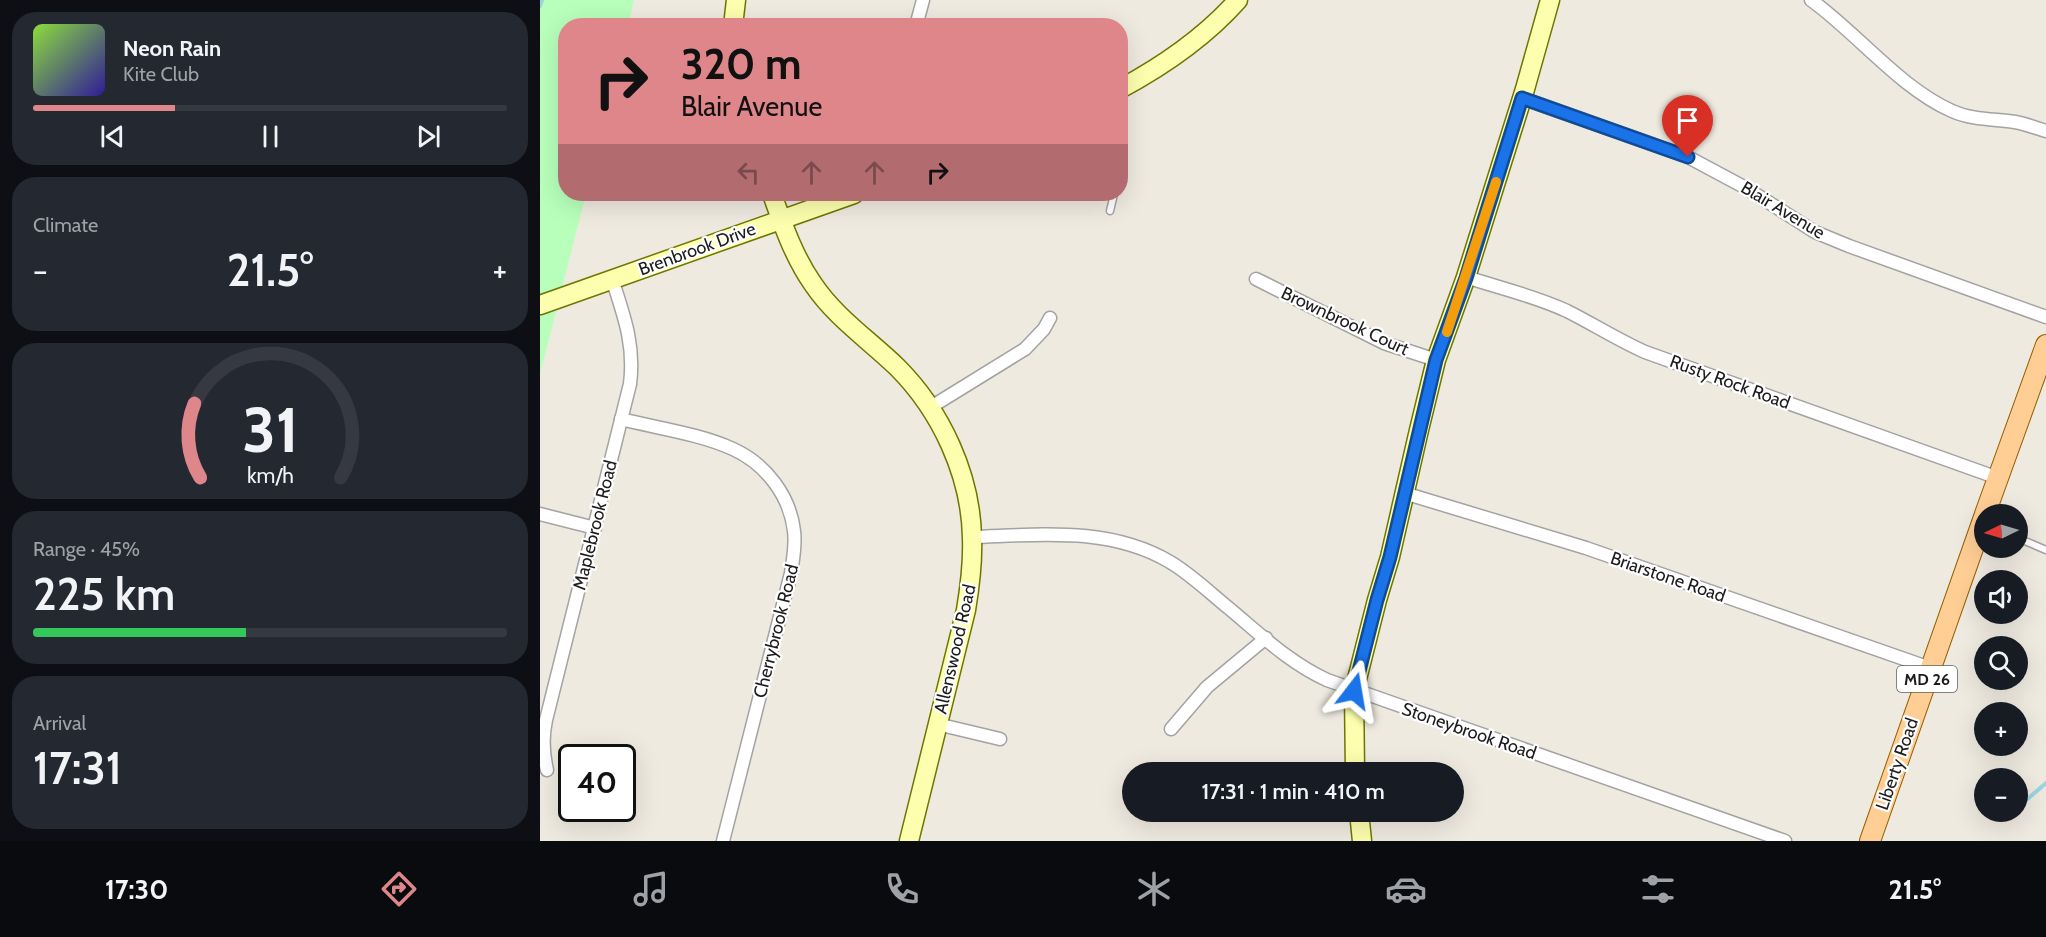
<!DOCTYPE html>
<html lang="en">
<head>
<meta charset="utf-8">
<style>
  :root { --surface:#171b24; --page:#242831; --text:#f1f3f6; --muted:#9ea1a6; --line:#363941; --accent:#df868a }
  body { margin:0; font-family:Cabin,sans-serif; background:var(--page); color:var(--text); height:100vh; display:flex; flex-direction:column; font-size:22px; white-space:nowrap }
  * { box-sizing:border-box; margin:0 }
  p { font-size:20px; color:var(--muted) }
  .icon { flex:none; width:33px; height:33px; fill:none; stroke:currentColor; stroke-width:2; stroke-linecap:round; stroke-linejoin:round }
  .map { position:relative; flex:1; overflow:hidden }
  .details { display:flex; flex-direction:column; gap:12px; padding:12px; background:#0d0f14; width:540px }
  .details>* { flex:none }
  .guide { position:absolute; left:18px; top:18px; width:570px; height:183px; border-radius:24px; box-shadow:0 6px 24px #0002; background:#df868a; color:#111; overflow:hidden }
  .needle { width:39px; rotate:265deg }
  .controls { position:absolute; left:1434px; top:504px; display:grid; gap:12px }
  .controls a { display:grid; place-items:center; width:54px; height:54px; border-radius:50%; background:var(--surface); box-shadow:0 6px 24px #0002; font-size:30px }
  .speed { position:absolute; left:18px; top:744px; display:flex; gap:12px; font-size:30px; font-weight:700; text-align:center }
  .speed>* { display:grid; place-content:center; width:78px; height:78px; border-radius:50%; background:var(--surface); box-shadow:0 6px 24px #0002; line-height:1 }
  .speed .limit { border:3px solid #111; border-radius:9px; background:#fff; color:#111 }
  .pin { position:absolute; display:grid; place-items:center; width:51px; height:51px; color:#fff; margin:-62px -26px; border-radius:50% 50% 50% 0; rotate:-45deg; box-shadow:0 0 6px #0007 }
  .pin .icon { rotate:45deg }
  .me { position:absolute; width:66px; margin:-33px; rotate:14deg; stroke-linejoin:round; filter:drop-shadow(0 0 4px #0008) }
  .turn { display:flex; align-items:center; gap:21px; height:126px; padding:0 24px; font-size:27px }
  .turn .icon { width:78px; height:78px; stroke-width:2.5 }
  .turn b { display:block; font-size:42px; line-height:51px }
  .lanes { display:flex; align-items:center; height:57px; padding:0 24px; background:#0003; justify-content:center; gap:30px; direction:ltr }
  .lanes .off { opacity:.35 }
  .big { font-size:45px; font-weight:600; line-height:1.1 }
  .details .tile { flex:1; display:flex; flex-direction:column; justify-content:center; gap:9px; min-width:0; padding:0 21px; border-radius:24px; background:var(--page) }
  .details .dial { align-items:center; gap:0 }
  .dial svg { height:156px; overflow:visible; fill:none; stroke:var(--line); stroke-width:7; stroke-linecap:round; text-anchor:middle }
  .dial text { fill:var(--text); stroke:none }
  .song { display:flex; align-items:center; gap:18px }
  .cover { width:72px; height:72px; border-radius:9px; background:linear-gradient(135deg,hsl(90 70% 55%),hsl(250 70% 35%)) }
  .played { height:6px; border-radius:3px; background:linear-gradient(90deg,var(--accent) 30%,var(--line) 30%) }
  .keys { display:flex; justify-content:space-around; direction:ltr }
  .heat { display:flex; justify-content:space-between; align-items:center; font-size:33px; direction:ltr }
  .charge { height:9px; border-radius:4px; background:linear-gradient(90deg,#34c759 45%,var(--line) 0) }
  .trip { position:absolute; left:582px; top:762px; width:342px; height:60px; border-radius:30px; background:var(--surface); box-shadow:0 6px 24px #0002; font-weight:600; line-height:60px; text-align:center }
  .tabs { display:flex; height:96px; justify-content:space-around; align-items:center; background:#090b0e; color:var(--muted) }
  .tabs .icon { width:42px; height:42px }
  .tabs .on { color:var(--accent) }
  .tabs b { font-size:27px; color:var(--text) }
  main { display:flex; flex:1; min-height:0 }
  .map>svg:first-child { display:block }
  .park { fill:#b7ffbb }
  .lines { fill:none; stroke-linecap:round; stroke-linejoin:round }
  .stream { stroke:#9cd4e1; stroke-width:4 }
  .lane-casing { stroke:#a3a3a3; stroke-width:9 }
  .street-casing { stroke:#a3a3a3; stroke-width:15 }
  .secondary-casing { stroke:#6d7600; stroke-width:21 }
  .primary-casing { stroke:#945f00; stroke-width:22 }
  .lane { stroke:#fff; stroke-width:6 }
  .street { stroke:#fff; stroke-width:12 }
  .secondary { stroke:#fdffae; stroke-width:18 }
  .primary { stroke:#ffce95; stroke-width:20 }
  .route-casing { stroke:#114b97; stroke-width:15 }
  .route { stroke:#1a73e8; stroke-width:10 }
  .slow { stroke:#f59e0b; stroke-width:10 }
  .labels { text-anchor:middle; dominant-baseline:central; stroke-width:4.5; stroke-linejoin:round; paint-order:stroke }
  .shield { fill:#fff; stroke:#606060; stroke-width:1.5 }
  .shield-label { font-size:16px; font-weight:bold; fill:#1c1c1c }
  .street-label { font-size:18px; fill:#1c1c1c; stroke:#fff }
</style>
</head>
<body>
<main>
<section class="details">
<div class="tile">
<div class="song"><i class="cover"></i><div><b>Neon Rain</b><p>Kite Club</p></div></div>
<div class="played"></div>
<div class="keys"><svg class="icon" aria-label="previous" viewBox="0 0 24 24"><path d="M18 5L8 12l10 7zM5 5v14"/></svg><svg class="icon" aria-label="pause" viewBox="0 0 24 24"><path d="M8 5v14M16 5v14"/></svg><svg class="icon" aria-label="next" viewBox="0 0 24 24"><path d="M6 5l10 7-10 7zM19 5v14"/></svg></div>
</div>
<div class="tile"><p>Climate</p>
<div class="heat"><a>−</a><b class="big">21.5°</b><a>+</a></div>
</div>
<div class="tile dial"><svg viewBox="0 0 100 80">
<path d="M14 69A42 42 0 1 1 86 69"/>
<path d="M14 69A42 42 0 0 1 11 31" stroke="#df868a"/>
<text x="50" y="56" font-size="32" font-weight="700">31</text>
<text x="50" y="72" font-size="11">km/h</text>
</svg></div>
<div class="tile"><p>Range · 45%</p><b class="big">225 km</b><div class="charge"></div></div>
<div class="tile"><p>Arrival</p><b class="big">17:31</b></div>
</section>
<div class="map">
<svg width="1506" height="841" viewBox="0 0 1506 841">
  <rect width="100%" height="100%" fill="#efeae0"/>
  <path class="park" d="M0 0H94L88 25 26 26V194H46L0 374Z"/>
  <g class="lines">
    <g class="stream">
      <path d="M0 6 2 0"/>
      <path d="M1484 802 1506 783"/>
    </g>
    <defs>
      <g id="lane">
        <path d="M580 133 583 142 580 157"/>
        <path d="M570 211 574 194"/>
        <path d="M1478 538 1506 550"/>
      </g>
      <g id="street">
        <path d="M1271 0C1317 33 1360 88 1412 111 1432 120 1454 119 1475 122 1486 124 1496 128 1506 131"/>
        <path d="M376 26 383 0"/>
        <path d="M982 98 1148 157 1206 188 1275 232 1309 246 1506 317"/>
        <path d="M926 277C960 288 995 296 1027 311 1053 324 1078 340 1105 352L1458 478"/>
        <path d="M716 279 844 343 896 360"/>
        <path d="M391 407 485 349 504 329 510 318"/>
        <path d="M81 419C117 428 160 434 193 449 226 464 250 496 254 531 256 545 253 559 251 573L183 841"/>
        <path d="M864 493 1046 548 1390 668"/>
        <path d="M0 514 55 528"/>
        <path d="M432 537C499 535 569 526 630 562 652 575 671 594 691 610 722 636 750 663 787 680L1245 841"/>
        <path d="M397 724 460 739"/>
        <path d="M631 729 667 687 726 638"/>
        <path d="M7 770C3 753 2 738 6 720L90 384C95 345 84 316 72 279"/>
      </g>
      <g id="secondary">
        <path d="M193 26 196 0"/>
        <path d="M580 89C623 66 666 36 698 0"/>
        <path d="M232 194C243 225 254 257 273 284 295 317 329 340 357 367 401 411 431 475 432 538 433 562 430 586 426 610L369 841"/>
        <path d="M0 305 314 194"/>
        <path d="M815 772 814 691 837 600 850 557 879 430 896 360 926 277 985 89 1010 0"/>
        <path d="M819 812 822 841"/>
      </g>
      <g id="primary">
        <path d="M1445 514 1506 345"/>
        <path d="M1330 841 1444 517"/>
      </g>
    </defs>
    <use href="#lane" class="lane-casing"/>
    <use href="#street" class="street-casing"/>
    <use href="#secondary" class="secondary-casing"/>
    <use href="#primary" class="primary-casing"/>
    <use href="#lane" class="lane"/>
    <use href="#street" class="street"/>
    <use href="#secondary" class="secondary"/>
    <use href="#primary" class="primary"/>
  </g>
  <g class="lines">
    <defs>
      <path id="route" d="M814 691 837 600 850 557 896 360 926 278 982 98 1148 157"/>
    </defs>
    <use href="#route" class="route-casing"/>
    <use href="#route" class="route"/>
    <path class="slow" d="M907 332 956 182"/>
  </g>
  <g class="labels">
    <rect class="shield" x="1357" y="666" width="60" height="26" rx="4.5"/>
    <g class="shield-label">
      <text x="1387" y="679">MD 26</text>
    </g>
    <g class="street-label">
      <text transform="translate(1243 210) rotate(31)">Blair Avenue</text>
      <text transform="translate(157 249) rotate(-20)">Brenbrook Drive</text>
      <text transform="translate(805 321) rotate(25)">Brownbrook Court</text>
      <text transform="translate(1190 382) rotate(20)">Rusty Rock Road</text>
      <text transform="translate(55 525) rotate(-76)">Maplebrook Road</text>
      <text transform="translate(1128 577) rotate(19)">Briarstone Road</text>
      <text transform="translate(236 631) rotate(-76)">Cherrybrook Road</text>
      <text transform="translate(415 649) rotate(-77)">Allenswood Road</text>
      <text transform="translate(929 731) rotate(19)">Stoneybrook Road</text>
      <text transform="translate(1357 764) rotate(-71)">Liberty Road</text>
    </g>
  </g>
</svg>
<div class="controls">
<a><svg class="needle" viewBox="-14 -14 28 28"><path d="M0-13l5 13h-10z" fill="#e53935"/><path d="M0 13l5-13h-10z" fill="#9ea1a6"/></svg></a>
<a><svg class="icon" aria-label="sound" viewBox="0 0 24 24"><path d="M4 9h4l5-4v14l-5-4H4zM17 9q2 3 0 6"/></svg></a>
<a><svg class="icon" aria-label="search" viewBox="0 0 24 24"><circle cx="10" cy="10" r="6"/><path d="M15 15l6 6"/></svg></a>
<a>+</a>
<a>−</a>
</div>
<div class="speed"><div class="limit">40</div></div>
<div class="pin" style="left:1148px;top:157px;background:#d93025"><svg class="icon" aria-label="arrive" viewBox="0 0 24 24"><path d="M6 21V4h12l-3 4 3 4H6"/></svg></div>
<svg class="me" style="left:814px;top:691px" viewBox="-20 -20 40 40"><path d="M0-17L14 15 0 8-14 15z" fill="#1a73e8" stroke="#fff" stroke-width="4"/></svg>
<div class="trip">17:31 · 1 min · 410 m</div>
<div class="guide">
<div class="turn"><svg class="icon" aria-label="right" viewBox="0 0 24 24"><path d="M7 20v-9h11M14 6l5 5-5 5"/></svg><div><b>320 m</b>Blair Avenue</div></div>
<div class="lanes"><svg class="icon off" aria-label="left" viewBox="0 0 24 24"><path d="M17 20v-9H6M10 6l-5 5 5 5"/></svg><svg class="icon off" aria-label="ahead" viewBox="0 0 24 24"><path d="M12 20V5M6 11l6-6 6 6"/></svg><svg class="icon off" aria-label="ahead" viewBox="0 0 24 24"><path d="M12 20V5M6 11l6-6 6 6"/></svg><svg class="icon" aria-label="right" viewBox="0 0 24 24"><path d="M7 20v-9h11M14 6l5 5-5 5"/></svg></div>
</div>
</div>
</main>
<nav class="tabs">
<b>17:30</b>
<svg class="icon on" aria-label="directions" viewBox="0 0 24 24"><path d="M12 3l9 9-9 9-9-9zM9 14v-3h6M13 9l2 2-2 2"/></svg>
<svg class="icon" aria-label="music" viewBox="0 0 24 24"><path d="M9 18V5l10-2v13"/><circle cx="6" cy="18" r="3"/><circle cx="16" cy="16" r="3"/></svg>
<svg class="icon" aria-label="phone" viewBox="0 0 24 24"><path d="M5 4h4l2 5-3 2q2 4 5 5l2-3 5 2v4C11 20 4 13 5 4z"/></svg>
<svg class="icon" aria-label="climate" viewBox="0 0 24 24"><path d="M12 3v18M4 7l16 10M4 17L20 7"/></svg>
<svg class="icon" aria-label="car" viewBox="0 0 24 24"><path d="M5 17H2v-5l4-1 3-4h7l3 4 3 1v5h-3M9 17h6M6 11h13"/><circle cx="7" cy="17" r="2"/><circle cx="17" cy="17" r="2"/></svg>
<svg class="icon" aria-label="filters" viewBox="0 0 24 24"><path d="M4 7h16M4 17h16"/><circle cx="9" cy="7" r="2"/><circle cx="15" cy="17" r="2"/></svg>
<b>21.5°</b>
</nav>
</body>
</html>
